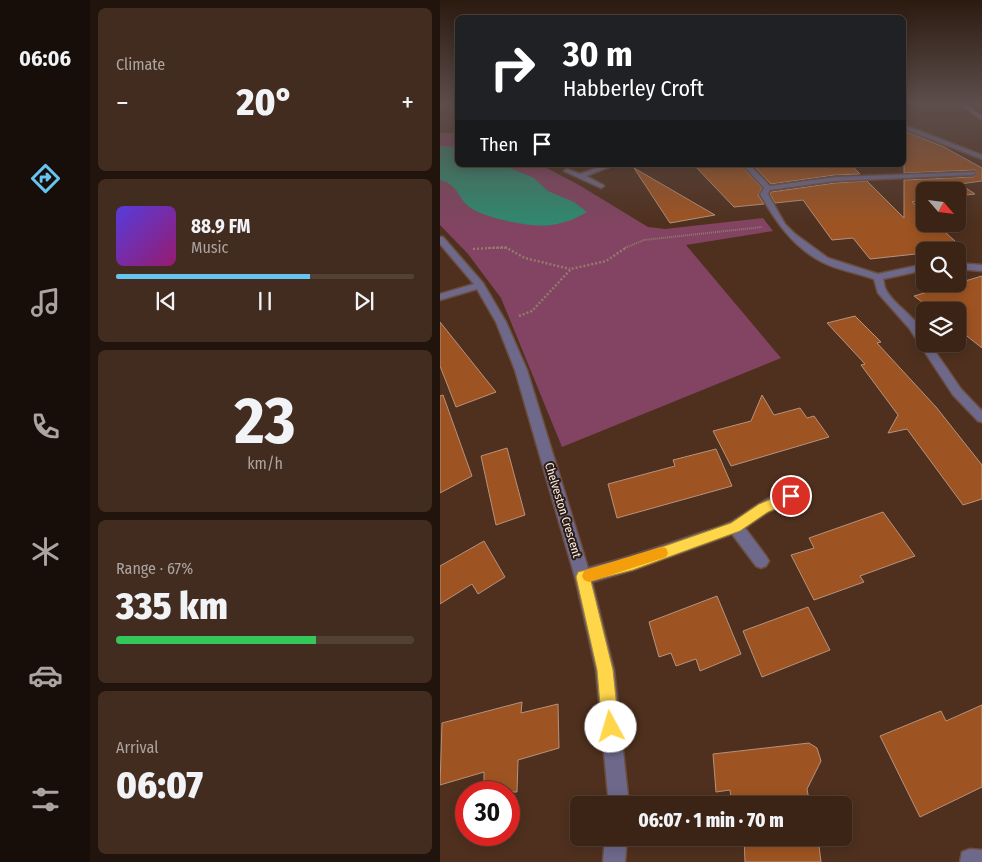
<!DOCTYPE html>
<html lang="en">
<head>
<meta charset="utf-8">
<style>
  :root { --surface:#3b2416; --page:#422c1f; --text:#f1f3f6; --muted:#aca4a1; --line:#544135; --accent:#67c4f0 }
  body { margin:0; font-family:"Fira Sans Condensed",sans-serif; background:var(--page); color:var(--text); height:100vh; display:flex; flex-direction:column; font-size:19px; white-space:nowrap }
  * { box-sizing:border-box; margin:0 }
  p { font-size:16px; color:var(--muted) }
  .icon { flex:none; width:28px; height:28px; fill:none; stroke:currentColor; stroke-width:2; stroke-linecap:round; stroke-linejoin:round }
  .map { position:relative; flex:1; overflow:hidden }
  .drawer { display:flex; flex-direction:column; gap:8px; padding:8px; background:#20140c; width:350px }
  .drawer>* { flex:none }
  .banner { position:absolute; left:15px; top:15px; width:451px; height:152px; border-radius:8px; box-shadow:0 2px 12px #0003,0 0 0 1px var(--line); background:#202124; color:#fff; overflow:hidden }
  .needle { width:32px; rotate:118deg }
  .tools { position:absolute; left:476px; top:182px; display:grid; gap:10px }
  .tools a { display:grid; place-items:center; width:50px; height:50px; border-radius:8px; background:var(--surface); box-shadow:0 2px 12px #0003,0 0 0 1px var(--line); font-size:25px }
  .speed { position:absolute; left:15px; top:781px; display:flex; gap:10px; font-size:25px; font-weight:700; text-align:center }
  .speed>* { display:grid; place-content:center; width:65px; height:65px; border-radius:50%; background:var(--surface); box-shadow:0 2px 12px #0003,0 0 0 1px var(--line); line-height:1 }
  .speed .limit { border:8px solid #d22; background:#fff; color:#111 }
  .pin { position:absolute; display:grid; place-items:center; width:42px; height:42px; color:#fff; margin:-21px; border:2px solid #fff; border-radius:50%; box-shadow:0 1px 5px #0007 }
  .me { position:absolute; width:55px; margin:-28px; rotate:354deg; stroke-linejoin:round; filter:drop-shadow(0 0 4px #0008) }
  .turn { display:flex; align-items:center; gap:18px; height:105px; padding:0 25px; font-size:22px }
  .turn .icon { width:65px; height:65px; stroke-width:2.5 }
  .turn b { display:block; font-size:35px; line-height:42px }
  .then { display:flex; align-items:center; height:48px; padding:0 25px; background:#0003; gap:10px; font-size:19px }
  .big { font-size:38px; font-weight:800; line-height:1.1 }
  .drawer .widget { flex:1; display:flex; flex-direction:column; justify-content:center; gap:8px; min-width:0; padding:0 18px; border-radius:8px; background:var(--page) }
  .drawer .dial { align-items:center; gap:0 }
  .dial b { font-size:65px; line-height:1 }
  .song { display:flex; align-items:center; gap:15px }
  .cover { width:60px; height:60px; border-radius:8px; background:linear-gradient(135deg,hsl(250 70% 55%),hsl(320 70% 35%)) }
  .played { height:5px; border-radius:2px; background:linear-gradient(90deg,var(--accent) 65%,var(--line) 65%) }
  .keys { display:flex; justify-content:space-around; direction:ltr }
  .heat { display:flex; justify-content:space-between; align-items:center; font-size:28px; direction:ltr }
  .charge { height:8px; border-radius:4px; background:linear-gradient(90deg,#34c759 67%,var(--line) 0) }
  .trip { position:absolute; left:130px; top:796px; width:282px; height:50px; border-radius:8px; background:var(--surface); box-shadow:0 2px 12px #0003,0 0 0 1px var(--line); font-weight:800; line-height:50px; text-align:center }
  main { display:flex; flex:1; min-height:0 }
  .dock { display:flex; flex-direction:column; width:90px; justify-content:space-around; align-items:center; background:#180e09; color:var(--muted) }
  .dock .icon { width:35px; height:35px }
  .dock .active { color:var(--accent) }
  .dock b { font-size:22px; color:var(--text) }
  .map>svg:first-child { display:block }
  .green { fill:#824462 }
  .water { fill:#30896f }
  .building { fill:#9e5422; stroke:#b6927d }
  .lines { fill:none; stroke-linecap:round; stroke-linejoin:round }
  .lane-casing { stroke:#6b4e3e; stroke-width:3 }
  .street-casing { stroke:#6b4e3e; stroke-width:3 }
  .secondary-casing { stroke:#6b4e3e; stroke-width:3 }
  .path-far2 { stroke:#937a6c; stroke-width:1; stroke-dasharray:1 1; stroke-linecap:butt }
  .path-far1 { stroke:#937a6c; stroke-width:2; stroke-dasharray:1 1; stroke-linecap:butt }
  .path { stroke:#937a6c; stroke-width:2.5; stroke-dasharray:2 2; stroke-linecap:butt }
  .lane { fill:#6e698b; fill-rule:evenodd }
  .street { fill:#6e698b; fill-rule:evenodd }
  .secondary { fill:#8b84b9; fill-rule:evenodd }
  .route { fill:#ffd54a; stroke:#a68a30 }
  .slow { fill:#f59e0b }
  .labels { text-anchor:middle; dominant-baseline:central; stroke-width:4; stroke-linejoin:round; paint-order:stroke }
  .street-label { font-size:12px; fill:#fdede4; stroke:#2a1c14 }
</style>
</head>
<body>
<main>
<nav class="dock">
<b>06:06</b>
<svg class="icon active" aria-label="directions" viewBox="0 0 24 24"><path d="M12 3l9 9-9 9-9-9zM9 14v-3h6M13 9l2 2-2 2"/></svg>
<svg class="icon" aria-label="music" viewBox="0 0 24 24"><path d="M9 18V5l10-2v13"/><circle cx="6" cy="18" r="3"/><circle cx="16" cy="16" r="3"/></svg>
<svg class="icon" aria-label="phone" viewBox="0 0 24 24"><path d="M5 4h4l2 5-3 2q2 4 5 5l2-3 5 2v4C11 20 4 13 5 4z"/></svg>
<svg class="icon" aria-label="climate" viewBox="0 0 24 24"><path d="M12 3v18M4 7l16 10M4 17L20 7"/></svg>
<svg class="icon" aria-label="car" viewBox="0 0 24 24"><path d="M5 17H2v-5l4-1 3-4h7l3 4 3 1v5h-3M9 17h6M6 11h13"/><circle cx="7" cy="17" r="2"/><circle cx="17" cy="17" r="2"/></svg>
<svg class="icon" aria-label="filters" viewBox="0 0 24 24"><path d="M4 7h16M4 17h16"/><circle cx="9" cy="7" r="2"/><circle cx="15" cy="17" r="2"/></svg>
</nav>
<section class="drawer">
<div class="widget"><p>Climate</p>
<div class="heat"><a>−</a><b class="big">20°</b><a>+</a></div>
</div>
<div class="widget">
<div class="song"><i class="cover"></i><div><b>88.9 FM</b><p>Music</p></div></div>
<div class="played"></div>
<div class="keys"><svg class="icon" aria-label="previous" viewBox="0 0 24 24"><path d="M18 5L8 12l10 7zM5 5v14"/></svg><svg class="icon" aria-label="pause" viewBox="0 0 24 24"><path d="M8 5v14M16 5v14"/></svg><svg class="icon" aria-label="next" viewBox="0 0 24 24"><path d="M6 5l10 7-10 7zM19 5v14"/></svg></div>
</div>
<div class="widget dial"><b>23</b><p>km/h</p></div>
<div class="widget"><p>Range · 67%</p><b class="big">335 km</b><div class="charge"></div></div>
<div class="widget"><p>Arrival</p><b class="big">06:07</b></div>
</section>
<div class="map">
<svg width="542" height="862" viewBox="0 0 542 862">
  <rect width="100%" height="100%" fill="#4f301e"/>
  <path class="green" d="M0 133H17L18 165H101L139 185 208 227 225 229 323 218 333 231 246 245 341 358 122 447 61 298 28 254 0 225Z"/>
  <path class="water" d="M0 146 17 147 18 165H63L94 178 108 191 134 202 147 212C135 219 125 223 111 225 93 228 40 218 27 205 15 193 19 186 0 180Z"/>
  <g class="building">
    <path d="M464 131 504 147 542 168V181L520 184 535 194 518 196V191H485V200L472 202 485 213V224H496L525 250 485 251V253L430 259 413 238 392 240 363 200 335 203 330 194 331 192 395 183 427 181 464 218V180L533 177 538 173 535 170 464 173Z"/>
    <path d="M254 165H301L322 188 318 195 324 204 294 207Z"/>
    <path d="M313 165H411L420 174 395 175 331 184Z"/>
    <path d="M194 168 275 215 230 223Z"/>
    <path d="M542 276V348L518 329V311H494L474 296Z"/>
    <path d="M415 316 441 342 437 343 496 407 542 465V499L523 505 467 429 448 433 458 415 421 365 425 364 387 323Z"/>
    <path d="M0 322 56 392 16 407 0 366Z"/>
    <path d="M3 395 32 476 0 493V396Z"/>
    <path d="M322 395 334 415 360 408 367 418 374 416 389 437 291 466 273 431 311 421Z"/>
    <path d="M67 448 85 515 56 525 41 456Z"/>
    <path d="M276 449 292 486 177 518 168 484 235 466 233 460Z"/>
    <path d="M443 512 475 556 420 576 424 582 374 600 351 555 374 548 369 538Z"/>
    <path d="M44 541 65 577 38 594 32 584 0 604V566Z"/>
    <path d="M277 596 301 654 260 671 256 659 236 666 231 653 219 657 209 622Z"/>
    <path d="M368 607 390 650 322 677 303 631Z"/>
    <path d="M82 702 81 713 118 704 119 748 78 760 77 792H44V772L0 785 2 723Z"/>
    <path d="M542 705V787L480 817 440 736 501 711 506 721Z"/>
    <path d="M369 743 377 748 381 761 367 789 370 805H292L290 790 276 792 273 754Z"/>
    <path d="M304 838H378L381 862H305Z"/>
  </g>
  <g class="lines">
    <defs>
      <path id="lane" d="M530 849 542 850V862H520L522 852Z"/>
      <g id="street">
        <path d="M464 125 542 155V159L464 129Z"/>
        <path d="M165 165H174L146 176 163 185 164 186 161 188 124 171 127 169 140 174Z"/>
        <path d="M303 165H310L330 186 395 177 535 172 536 173 533 175 395 181 330 190 328 194 345 224 355 234 388 258 438 274 485 264V270L443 279C444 282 444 287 446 290 456 309 485 320 485 344H490L521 389 542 411V422L538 421 513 395 469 328 438 293 434 279C417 273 397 270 382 262 353 247 336 222 320 194L324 188Z"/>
        <path d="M0 237H3L43 283 66 322 87 370 148 568C183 559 217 548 251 536 264 531 279 528 291 522 306 514 339 486 356 492L358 496 356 500 328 512 305 528 326 556 329 561 326 566 321 568 316 566 292 534 193 570 152 582 174 670 189 805H169L156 670 135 577 75 370 56 322 37 289 0 300V294L34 284 0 244Z"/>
        <path d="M518 263 542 265V271L518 269Z"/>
        <path d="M165 838H187L185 862H163Z"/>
      </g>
      <path id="secondary" d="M519 104H525L542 116V120Z"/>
    </defs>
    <use href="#lane" class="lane-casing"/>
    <use href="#street" class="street-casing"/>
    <use href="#secondary" class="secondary-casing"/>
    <path class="path-far2" d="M0 111 18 108"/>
    <g class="path-far1">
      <path d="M48 248H67"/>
      <path d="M185 248 204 240 322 227"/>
    </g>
    <g class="path">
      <path d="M33 249 65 247 85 258 130 269"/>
      <path d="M79 316 92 311 131 269 166 261 187 247"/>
    </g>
    <use href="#lane" class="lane"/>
    <use href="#street" class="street"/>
    <use href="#secondary" class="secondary"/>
  </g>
  <linearGradient id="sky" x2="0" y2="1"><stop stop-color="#2b1a10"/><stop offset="0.46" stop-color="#5d4e4c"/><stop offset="1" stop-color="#5d4e4c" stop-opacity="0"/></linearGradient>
  <rect width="542" height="225" fill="url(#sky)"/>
  <path class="route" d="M351 491 356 492 358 496 356 500 328 512 300 531 193 570 151 581 173 670 179 727 177 733 171 736 165 733 162 727 157 670 136 577 138 572 193 557 291 523 319 504Z"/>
  <path class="slow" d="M221 547 226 548 228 553 226 557 149 582 144 580 142 576 144 571 149 569Z"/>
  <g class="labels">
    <g class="street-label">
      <text transform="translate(123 510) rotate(73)">Chelveston Crescent</text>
    </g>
  </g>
</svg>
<div class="tools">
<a><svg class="needle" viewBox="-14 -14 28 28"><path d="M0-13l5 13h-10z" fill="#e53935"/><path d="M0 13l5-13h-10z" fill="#aca4a1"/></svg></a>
<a><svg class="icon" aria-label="search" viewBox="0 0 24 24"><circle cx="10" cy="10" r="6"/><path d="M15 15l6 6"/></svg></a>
<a><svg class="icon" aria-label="layers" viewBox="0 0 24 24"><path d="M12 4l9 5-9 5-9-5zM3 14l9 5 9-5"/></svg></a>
</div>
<div class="speed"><div class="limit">30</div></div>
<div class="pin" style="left:351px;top:496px;background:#d93025"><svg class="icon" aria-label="arrive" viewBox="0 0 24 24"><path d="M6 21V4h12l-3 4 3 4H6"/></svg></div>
<svg class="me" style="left:171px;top:727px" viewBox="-20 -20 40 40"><circle r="19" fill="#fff"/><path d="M0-13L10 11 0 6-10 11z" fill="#ffd54a"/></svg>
<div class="trip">06:07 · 1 min · 70 m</div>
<div class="banner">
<div class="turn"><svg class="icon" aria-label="right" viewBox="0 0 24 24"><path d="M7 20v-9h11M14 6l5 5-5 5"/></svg><div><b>30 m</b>Habberley Croft</div></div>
<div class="then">Then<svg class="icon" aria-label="arrive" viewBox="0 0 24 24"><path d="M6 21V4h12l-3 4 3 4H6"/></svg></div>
</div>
</div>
</main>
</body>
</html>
